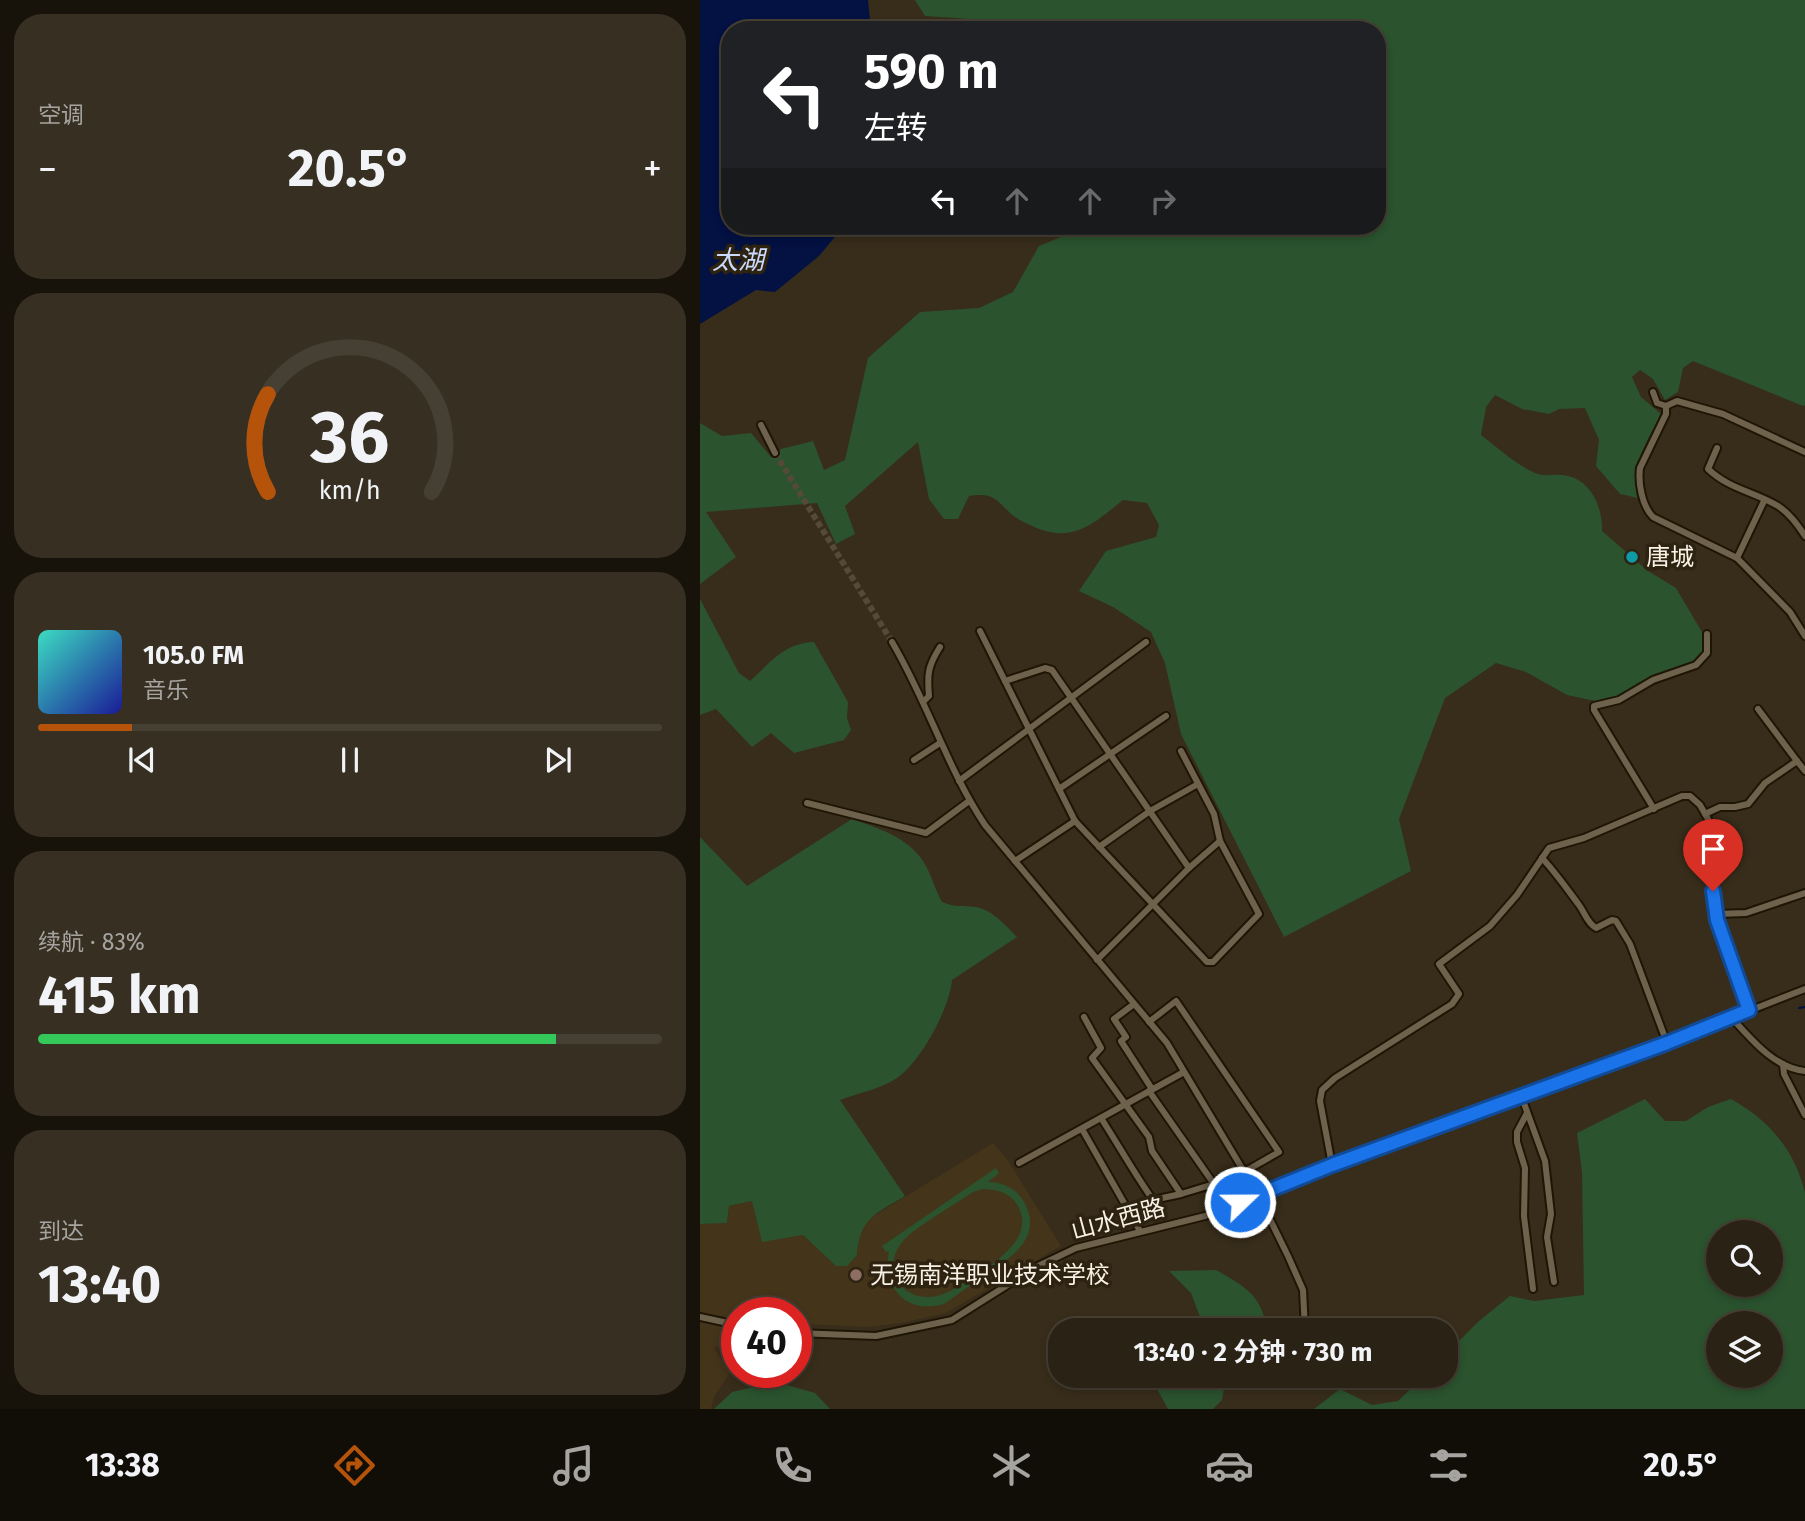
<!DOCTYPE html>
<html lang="zh">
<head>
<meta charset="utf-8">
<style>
  :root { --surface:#2a2214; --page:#362f22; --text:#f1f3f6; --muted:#a5a4a0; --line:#463f34; --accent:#b45309 }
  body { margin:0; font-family:"Fira Sans","Noto Sans SC",sans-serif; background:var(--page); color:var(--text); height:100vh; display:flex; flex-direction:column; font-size:26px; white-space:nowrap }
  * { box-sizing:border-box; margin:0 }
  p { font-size:23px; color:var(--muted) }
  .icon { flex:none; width:38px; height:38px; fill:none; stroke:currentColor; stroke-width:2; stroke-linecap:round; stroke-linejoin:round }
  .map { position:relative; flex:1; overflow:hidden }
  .panel { display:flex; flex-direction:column; gap:14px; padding:14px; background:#17130b; width:700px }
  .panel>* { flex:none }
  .hud { position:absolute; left:21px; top:21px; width:665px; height:214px; border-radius:28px; box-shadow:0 4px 10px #0003,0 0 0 2px var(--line); background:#202124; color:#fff; overflow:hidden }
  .buttons { position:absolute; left:1006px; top:1220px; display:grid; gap:14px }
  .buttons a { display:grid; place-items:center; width:77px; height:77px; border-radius:50%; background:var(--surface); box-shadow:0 4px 10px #0003,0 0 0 2px var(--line); font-size:35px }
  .speed { position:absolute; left:21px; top:1297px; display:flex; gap:14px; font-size:35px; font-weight:700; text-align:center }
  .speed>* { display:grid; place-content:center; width:91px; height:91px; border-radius:50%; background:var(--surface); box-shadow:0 4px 10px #0003,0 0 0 2px var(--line); line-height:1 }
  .speed .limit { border:10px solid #d22; background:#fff; color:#111 }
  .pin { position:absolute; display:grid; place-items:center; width:60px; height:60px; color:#fff; margin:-72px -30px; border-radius:50% 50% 50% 0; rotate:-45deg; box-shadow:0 0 7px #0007 }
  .pin .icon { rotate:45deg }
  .me { position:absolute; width:77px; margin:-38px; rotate:68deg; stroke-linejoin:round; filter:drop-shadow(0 0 5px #0008) }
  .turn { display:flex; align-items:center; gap:24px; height:147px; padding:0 28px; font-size:32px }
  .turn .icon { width:91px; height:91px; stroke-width:2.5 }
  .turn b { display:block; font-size:49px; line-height:60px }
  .lanes { display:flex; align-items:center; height:66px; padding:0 28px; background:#0003; justify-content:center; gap:35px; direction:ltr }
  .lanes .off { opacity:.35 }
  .big { font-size:52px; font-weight:700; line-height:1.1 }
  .panel .widget { flex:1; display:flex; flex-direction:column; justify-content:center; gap:10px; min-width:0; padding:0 24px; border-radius:28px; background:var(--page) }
  .panel .dial { align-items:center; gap:0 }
  .dial svg { height:182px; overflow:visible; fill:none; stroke:var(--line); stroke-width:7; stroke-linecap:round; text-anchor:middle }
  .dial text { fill:var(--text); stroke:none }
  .song { display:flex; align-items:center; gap:21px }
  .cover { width:84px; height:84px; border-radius:10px; background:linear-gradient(135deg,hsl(170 70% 55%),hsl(240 70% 35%)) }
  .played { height:7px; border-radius:4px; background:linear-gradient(90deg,var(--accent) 15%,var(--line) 15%) }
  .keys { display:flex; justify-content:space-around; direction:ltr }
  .heat { display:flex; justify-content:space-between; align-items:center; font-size:38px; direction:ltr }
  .charge { height:10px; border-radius:5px; background:linear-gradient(90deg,#34c759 83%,var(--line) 0) }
  .trip { position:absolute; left:348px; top:1318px; width:410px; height:70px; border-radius:28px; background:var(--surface); box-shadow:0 4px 10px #0003,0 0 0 2px var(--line); font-weight:700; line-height:70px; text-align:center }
  .tab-bar { display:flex; height:112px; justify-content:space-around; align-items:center; background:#110e08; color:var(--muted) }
  .tab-bar .icon { width:49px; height:49px }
  .tab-bar .on { color:var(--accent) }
  .tab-bar b { font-size:32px; color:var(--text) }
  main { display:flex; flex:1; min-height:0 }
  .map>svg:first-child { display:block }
  .built { fill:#43341a }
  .green { fill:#2b532e; fill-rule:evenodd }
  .water { fill:#031143 }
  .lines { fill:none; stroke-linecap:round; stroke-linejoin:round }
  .stream { stroke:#031143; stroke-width:2 }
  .minor-tunnel { stroke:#554a38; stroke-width:6; stroke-dasharray:6 3; stroke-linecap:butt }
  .minor-casing { stroke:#1f1504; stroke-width:10 }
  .minor { stroke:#6e624d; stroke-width:6 }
  .route-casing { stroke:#114b97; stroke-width:18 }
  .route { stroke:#1a73e8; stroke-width:12 }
  .culture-dot { fill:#0f9aa8; stroke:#2e2310; stroke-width:2.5 }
  .education-dot { fill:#8d6e63; stroke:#2e2310; stroke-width:2.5 }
  .labels { text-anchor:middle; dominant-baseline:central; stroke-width:7; stroke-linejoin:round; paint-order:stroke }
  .poi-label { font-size:24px; fill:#f8f1e5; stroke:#2e2310; text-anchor:start }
  .street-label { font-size:24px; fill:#f8f1e5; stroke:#2e2310 }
  .water-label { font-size:26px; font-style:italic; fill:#cadafc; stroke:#2e2310 }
</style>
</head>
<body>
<main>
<section class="panel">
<div class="widget"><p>空调</p>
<div class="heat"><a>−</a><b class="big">20.5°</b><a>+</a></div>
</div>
<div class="widget dial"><svg viewBox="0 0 100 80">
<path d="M14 69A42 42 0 1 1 86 69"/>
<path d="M14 69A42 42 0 0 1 14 26" stroke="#b45309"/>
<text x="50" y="56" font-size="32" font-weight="700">36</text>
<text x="50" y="72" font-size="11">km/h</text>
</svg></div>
<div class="widget">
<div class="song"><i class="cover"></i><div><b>105.0 FM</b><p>音乐</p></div></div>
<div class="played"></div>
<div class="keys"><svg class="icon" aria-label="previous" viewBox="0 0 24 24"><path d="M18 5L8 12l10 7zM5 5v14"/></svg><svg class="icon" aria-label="pause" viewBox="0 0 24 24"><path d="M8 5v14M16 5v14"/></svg><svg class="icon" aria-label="next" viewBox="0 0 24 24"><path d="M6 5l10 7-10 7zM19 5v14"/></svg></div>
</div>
<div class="widget"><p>续航 · 83%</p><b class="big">415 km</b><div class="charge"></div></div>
<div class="widget"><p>到达</p><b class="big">13:40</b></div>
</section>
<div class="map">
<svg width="1105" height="1409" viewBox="0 0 1105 1409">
  <rect width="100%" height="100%" fill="#382d1a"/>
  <path class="built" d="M293 1143 307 1159 361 1246 246 1313 201 1323 168 1327 102 1324 96 1323V1312H37V1340L14 1348 30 1373 14 1397 11 1409H0V1224L27 1223 29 1206 52 1201 103 1235 136 1265 157 1255 159 1237 167 1220Z"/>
  <g class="green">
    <path d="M215 0H1105V405L1103 406 993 361 983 368 978 392 965 400 953 379 940 370 932 377 941 397 961 414C945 447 932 460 938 498L920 494 896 466 899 440 885 408 859 409 849 414 822 409 795 395 786 407 781 435C798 448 815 464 835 473 843 477 853 474 862 475 890 477 903 507 902 531L948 571 976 588 1009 644 993 669 905 703 867 695 826 672 796 663 745 698 699 819 711 871 584 937 481 734 465 663 451 632 413 607 379 591 406 551 456 537 459 525 447 503 423 500C392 525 371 545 330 525 324 522 317 519 311 514 296 499 293 492 269 496L258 519H244L229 499 218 442 145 506 155 534 136 544 117 503 6 512 36 557 0 584V423L22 436 51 433 72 458 81 449 113 441 124 470 145 460 168 358 220 312 279 308 313 292 339 246 361 237 412 236 432 226H677V30H349L346 24 225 16Z"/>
    <path d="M0 599 39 673 50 681C70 663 84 643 114 642L148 702 147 718 151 730 144 740 94 753 71 733 52 747 16 709 0 715Z"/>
    <path d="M152 819C178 828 207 837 223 861 231 873 235 890 242 902 256 908 262 905 276 907 293 910 306 926 317 937L252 980C250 1008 220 1063 197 1078 181 1089 158 1093 140 1100L205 1196C176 1214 160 1217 157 1255L147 1266H136L103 1235 62 1242 52 1201 29 1206 27 1223 0 1224V837L47 886Z"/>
    <path d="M945 1099 965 1121H986L1008 1107 1031 1099C1069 1120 1095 1150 1105 1193V1409H614L640 1389 672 1405 698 1401 724 1376H746V1354L779 1321 810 1296 834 1301 884 1295 882 1172 877 1133ZM1071 1232V1284H1018V1232ZM1071 1323V1376H1018V1323Z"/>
    <path d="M296 1168 299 1173 288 1182C303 1182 317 1189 324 1202 344 1237 311 1258 285 1275 271 1285 258 1294 244 1304 206 1315 182 1288 189 1251L186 1252 182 1246ZM283 1189C296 1189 308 1192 316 1203 342 1242 280 1271 255 1288 215 1315 174 1276 203 1241 215 1227 256 1204 273 1192Z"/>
    <path d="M516 1270C537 1282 558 1292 564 1317L547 1330H495L500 1317 491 1293 469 1271Z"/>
    <path d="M450 1376H526L522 1400 513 1409H468Z"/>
    <path d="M76 1382 115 1393 130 1409H14L32 1392Z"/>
  </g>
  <path class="water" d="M0 0H168L171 30H30V226H144L119 256 75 292 56 290 0 324Z"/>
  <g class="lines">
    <path class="stream" d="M1099 1008 1105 1007"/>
    <path class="minor-tunnel" d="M75 453 192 642"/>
    <defs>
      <g id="minor">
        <path d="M953 392 957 403 966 406 977 401 1023 414 1105 452"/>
        <path d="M966 406V414L940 468C938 483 942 506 953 517L1037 558"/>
        <path d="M61 425 75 453"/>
        <path d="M1017 448 1008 469C1029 489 1055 492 1078 506 1089 513 1098 525 1105 536"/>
        <path d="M1064 501 1037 558 1090 612 1105 636"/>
        <path d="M280 631 375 821 507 962H513L559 914 520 841 514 814 481 751"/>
        <path d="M192 642C227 701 247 768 285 825L467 1043 558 1195 588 1256 603 1290 605 1330"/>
        <path d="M305 681 345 668 352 670 489 868"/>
        <path d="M223 702 229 696C227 674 228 666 240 647"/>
        <path d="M1058 709 1097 761"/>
        <path d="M214 760 240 743"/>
        <path d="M259 781 446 642"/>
        <path d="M359 789 466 716"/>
        <path d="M107 803 226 833 269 801"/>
        <path d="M954 809 894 710V706L919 700 953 680 996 665 1007 653V634"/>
        <path d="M1005 814 1020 807H1035L1048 804 1065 783 1097 761 1105 771"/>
        <path d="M399 847 450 811 498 784"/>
        <path d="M842 858C856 873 867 889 879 905 885 913 887 923 896 928L912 920 916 921 930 944 967 1043"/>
        <path d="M315 861 375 821"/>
        <path d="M1016 914 1046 913 1105 893"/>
        <path d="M397 960 489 868 520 841"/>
        <path d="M434 1004 414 1019 426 1037 421 1041 452 1089"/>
        <path d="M384 1017 401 1048 392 1058 449 1137 452 1151 481 1194 514 1184"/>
        <path d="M1031 1017C1050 1038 1074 1068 1105 1071"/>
        <path d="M449 1022 476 1001 579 1152 544 1172 514 1184 449 1091"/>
        <path d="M1083 1064 1084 1074 1105 1115"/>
        <path d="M821 1095 845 1161 851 1214 847 1237 854 1282"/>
        <path d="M827 1113 817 1132V1142L825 1168 824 1216 833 1289"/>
        <path d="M401 1118C419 1146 434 1173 453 1200L481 1194"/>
        <path d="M382 1129 440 1231"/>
        <path d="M319 1163 484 1072"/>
        <path d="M632 1165 620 1101 622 1090 635 1078 752 1004 759 994 739 964 790 926 817 895 849 848 884 838 982 796H990L1000 805 1008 819 1017 920 1050 1010"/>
        <path d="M0 1317 37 1325"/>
        <path d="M96 1333 176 1336 252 1320 336 1267 376 1248 505 1216 632 1165 967 1043 1105 989"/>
      </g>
    </defs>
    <use href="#minor" class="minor-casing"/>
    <use href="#minor" class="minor"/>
  </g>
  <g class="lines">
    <defs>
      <path id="route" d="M540 1202 632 1165 967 1043 1049 1010 1017 920 1013 891"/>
    </defs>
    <use href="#route" class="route-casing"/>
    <use href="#route" class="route"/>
  </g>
  <circle class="culture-dot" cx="932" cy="557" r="7"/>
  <circle class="education-dot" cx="156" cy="1275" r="7"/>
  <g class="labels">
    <g class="poi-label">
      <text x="946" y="557">唐城</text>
      <text x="170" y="1275">无锡南洋职业技术学校</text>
    </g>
    <g class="street-label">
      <text transform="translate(418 1219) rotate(-15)">山水西路</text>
    </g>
    <g class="water-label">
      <text x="38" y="260">太湖</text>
    </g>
  </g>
</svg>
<div class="buttons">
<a><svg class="icon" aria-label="search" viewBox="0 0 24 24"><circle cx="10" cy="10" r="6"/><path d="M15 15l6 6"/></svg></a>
<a><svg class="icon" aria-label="layers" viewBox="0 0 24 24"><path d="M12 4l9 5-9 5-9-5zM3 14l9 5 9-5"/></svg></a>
</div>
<div class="speed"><div class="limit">40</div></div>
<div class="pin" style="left:1013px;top:891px;background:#d93025"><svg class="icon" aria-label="arrive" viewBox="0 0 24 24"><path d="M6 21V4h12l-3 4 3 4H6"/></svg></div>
<svg class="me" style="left:540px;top:1202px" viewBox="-20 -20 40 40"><circle r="17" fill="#1a73e8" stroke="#fff" stroke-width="3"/><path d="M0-11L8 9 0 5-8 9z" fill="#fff"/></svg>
<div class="trip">13:40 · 2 分钟 · 730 m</div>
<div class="hud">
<div class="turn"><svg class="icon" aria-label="left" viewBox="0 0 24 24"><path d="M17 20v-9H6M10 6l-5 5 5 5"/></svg><div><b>590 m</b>左转</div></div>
<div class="lanes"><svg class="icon" aria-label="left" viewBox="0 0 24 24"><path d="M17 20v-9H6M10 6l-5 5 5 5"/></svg><svg class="icon off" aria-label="ahead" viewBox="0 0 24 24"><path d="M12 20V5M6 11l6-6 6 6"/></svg><svg class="icon off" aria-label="ahead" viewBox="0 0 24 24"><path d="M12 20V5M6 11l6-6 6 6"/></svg><svg class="icon off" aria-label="right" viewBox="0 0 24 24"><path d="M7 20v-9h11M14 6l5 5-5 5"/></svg></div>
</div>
</div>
</main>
<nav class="tab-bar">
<b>13:38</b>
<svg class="icon on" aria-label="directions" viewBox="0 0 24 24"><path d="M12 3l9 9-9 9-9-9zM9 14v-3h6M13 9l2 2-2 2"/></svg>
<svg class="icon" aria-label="music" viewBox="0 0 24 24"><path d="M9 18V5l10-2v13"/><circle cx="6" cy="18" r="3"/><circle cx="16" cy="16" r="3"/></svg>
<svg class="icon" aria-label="phone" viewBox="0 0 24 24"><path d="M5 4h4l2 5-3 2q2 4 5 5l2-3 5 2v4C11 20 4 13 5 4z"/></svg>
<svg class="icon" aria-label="climate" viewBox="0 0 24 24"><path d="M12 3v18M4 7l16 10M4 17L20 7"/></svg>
<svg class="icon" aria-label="car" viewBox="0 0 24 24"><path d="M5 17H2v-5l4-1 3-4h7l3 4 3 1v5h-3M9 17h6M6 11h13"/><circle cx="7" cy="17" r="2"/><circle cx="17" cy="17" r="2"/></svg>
<svg class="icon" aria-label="filters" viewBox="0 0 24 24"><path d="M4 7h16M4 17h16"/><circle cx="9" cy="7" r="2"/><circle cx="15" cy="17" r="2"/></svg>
<b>20.5°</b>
</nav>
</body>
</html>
